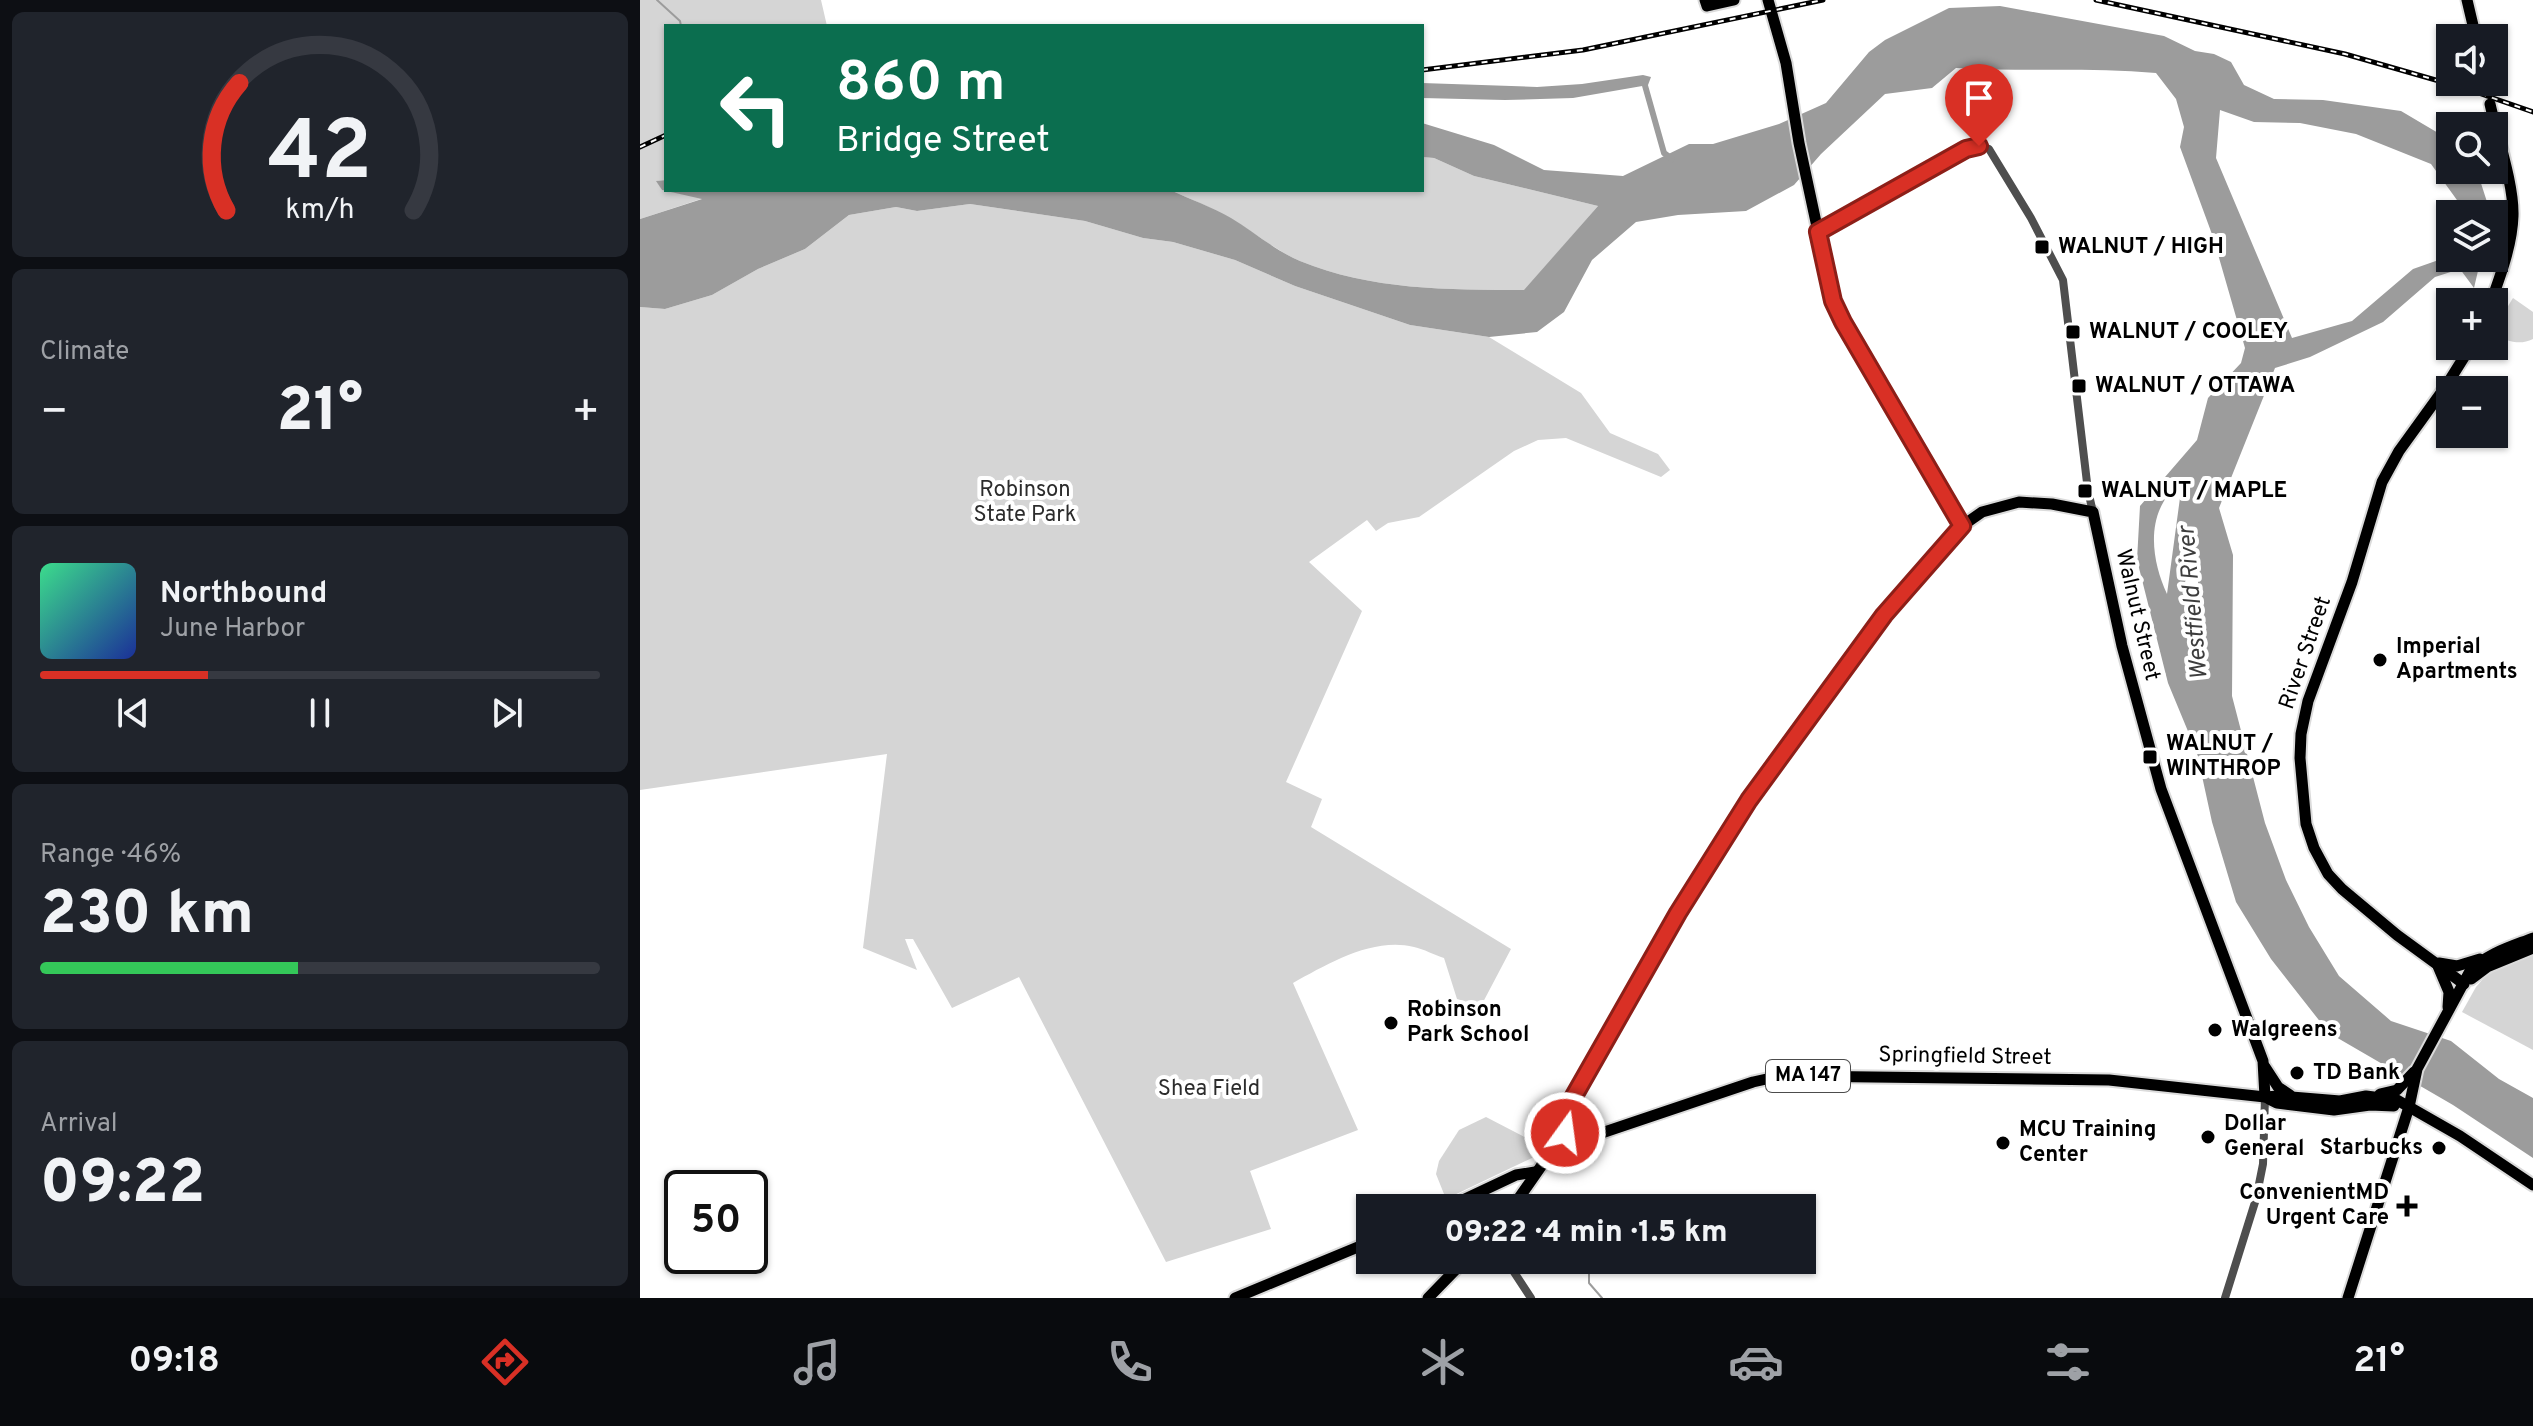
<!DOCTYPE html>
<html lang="en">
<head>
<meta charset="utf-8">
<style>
  :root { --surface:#171b24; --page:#20242c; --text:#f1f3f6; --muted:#9ea1a6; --line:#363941; --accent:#d93025 }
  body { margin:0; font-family:Overpass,sans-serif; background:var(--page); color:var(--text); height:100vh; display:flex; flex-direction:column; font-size:30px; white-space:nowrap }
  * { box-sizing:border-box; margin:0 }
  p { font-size:26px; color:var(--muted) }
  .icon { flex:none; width:44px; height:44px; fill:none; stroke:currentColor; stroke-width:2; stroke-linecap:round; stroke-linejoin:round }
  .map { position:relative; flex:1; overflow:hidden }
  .sheet { display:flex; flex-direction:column; gap:12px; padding:12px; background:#0d0f14; width:640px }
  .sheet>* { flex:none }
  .top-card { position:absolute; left:24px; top:24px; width:760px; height:168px; border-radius:0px; box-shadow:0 2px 6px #0004; background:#0b6e4f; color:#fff; overflow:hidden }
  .fabs { position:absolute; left:1796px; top:24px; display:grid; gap:16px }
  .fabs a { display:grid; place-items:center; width:72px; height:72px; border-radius:0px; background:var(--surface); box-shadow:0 2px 6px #0004; font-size:40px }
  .speed { position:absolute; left:24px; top:1170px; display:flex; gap:16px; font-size:40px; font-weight:700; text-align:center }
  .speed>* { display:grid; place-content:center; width:104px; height:104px; border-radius:50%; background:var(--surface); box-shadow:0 2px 6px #0004; line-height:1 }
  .speed .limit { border:4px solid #111; border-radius:12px; background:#fff; color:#111 }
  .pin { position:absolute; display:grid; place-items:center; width:68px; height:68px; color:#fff; margin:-82px -34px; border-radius:50% 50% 50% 0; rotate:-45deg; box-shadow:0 0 8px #0007 }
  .pin .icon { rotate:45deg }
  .me { position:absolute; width:88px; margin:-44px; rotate:14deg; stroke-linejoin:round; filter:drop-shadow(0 0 6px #0008) }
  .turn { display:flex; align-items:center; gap:28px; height:168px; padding:0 40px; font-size:36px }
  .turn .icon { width:104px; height:104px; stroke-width:2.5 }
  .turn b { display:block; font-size:56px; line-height:68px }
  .big { font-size:60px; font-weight:800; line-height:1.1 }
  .sheet .card { flex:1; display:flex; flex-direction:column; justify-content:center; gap:12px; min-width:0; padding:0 28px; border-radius:12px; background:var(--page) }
  .sheet .dial { align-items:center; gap:0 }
  .dial svg { height:208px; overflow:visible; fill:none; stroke:var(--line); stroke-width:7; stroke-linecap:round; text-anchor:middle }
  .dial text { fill:var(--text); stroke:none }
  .song { display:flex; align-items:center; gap:24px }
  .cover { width:96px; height:96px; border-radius:12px; background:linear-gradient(135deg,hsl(150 70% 55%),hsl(230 70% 35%)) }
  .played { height:8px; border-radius:4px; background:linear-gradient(90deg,var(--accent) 30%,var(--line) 30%) }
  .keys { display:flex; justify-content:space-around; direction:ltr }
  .heat { display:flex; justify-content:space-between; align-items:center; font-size:44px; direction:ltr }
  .charge { height:12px; border-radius:6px; background:linear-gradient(90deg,#34c759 46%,var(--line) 0) }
  .trip { position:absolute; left:716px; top:1194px; width:460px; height:80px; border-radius:0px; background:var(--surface); box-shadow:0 2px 6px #0004; font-weight:800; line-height:80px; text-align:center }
  .dock { display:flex; height:128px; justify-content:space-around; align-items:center; background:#090b0e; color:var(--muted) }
  .dock .icon { width:56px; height:56px }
  .dock .selected { color:var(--accent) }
  .dock b { font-size:36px; color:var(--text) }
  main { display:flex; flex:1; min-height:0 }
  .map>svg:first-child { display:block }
  .green { fill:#d5d5d5 }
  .water { fill:#9c9c9c; fill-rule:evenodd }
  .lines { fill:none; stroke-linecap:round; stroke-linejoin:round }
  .stream { stroke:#9c9c9c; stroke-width:2 }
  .canal { stroke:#9c9c9c; stroke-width:6 }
  .major-tunnel { stroke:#d9d9d9; stroke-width:11; stroke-dasharray:11 5.5; stroke-linecap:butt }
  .major-casing { stroke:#dbdbdb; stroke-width:15 }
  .minor { stroke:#4e4e4e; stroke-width:8 }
  .major { stroke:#000; stroke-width:11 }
  .rail-casing { stroke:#000; stroke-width:5 }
  .rail { stroke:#fff; stroke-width:2; stroke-dasharray:6; stroke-linecap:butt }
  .route-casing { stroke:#8d1f18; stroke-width:20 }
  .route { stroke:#d93025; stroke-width:14 }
  .poi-dot { fill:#000; stroke:#fff; stroke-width:3 }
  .labels { text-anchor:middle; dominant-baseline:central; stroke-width:8; stroke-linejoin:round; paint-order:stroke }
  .shield { fill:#fff; stroke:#4c4c4c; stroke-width:2 }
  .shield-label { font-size:20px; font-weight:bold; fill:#000 }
  .poi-label { font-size:22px; font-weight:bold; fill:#000; stroke:#fff; text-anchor:start }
  .park-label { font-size:22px; fill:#2c2c2c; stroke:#fff }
  .street-label { font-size:22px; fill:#000; stroke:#fff }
  .water-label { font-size:24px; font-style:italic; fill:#3d3d3d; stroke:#fff }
</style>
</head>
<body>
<main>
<section class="sheet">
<div class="card dial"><svg viewBox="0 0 100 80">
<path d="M14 69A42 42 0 1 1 86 69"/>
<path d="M14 69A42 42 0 0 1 19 20" stroke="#d93025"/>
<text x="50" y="56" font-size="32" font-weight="700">42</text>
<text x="50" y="72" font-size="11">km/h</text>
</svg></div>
<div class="card"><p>Climate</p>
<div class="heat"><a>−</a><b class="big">21°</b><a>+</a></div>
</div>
<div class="card">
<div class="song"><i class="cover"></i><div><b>Northbound</b><p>June Harbor</p></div></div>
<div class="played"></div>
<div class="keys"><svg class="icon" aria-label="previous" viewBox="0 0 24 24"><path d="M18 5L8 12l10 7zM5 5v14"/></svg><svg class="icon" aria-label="pause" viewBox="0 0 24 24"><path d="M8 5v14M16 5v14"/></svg><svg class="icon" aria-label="next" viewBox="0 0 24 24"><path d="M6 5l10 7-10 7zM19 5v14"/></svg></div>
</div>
<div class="card"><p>Range · 46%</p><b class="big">230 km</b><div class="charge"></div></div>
<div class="card"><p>Arrival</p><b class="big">09:22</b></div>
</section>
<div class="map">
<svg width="1893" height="1298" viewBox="0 0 1893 1298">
  <rect width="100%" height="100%" fill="#fff"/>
  <g class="green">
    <path d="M0 0H181L187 26H26V180L17 181 22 190 64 198 0 219Z"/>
    <path d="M782 157 794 158 834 176 958 206 885 290C809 290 730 290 660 261 636 251 614 232 591 219 572 207 550 199 530 190H782Z"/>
    <path d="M330 204 445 221 503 238 533 242 595 260 655 286 770 325 849 337 941 393 970 433 1018 454 1030 470 1021 477 926 438 898 440 874 451 779 517 748 523 736 531 727 520 669 562 722 611 646 782 682 799 671 827 871 949 841 1006 817 999 804 958C794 955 784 949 774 947 732 937 688 964 653 983L718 1130 610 1171 631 1229 526 1262 379 977 312 1008 273 939H265L277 970 223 948 247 754 0 790V307L25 309 72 295 118 269 165 249 209 215 256 207 277 211Z"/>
    <path d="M1873 298 1893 312V339C1879 346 1867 341 1854 334V329Z"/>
    <path d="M1893 954V1050L1822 1012 1836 987 1849 972Z"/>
    <path d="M846 1117 900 1145 899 1151 894 1157 806 1199 796 1174 799 1161 819 1130Z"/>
  </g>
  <g class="water">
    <path d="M1360 6 1524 36 1555 51 1574 54 1591 62 1604 85 1634 99 1683 100 1761 111 1810 140V170H1836L1838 174 1848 205V214H1827L1791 164 1716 134 1660 123 1614 122 1580 110 1576 158 1652 338 1712 321 1773 269 1810 256V258H1841L1834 288 1820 269 1795 277 1743 322 1670 357 1635 368 1579 508 1593 555 1592 696 1625 823 1646 880 1669 927 1699 976 1751 1021 1811 1041 1859 1079 1893 1098V1158L1813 1105 1689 1033 1631 959 1596 902 1572 822 1557 753 1528 683 1497 560 1500 506 1557 440 1568 398 1601 363 1605 348 1573 237 1540 147 1544 127 1536 99 1516 73C1450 67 1383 72 1316 68L1292 88 1245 94 1181 154 1154 185 1106 211 1038 215 996 222 952 260 924 312 897 332 849 337 770 325 655 286 595 260 533 242 503 238 445 221 330 204 277 211 256 207 209 215 165 249 118 269 72 295 25 309 0 307V219L62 199 22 190 16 181 26 180V190H530C550 199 572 207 591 218 614 232 636 251 660 261 730 290 809 290 884 290L958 206 834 176 794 158 782 157V123L854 145 904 170 983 176 1049 144H1073L1139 124 1186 103 1229 52 1245 40 1309 8ZM1542 483 1527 594C1514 566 1507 529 1524 501 1527 495 1536 489 1542 483ZM1554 560 1558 581V657L1547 632 1543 587Z"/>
    <path d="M1003 75 1011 77 1008 85 933 98 865 100 782 98V83L897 87 942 84Z"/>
  </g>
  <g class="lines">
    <g class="stream">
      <path d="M17 0 40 21 41 26"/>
      <path d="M949 1260V1283L962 1298"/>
    </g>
    <path class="canal" d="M1004 82 1024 153 1032 159"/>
    <path class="major-tunnel" d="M1845 83 1850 104"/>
    <defs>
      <g id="major">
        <path d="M1065 0 1067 6 1094 0"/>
        <path d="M1128 0 1146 63 1159 143 1191 292 1203 322 1322 526"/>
        <path d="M1827 0 1836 38"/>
        <path d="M1845 82V83"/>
        <path d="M1850 104C1857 136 1874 184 1873 216 1872 245 1861 274 1851 302"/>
        <path d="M1799 963 1817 966 1840 959"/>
        <path d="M1798 966 1809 992 1808 1007"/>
        <path d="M1831 979 1847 967 1893 948"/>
        <path d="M1824 984 1757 935 1702 889 1688 874 1674 848 1666 824 1660 758 1661 734 1668 701 1712 582 1742 482 1759 451 1806 386 1831 346"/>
        <path d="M1625 1067 1638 1087 1650 1095"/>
        <path d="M1740 1094 1757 1090 1774 1072"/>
        <path d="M1629 1099 1637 1103 1694 1110 1730 1105 1754 1106"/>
        <path d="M929 1144 923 1123 934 1096 999 979 1092 825 1244 615 1322 526 1342 512 1379 502 1412 504 1453 512 1482 646 1521 789 1623 1061 1625 1097"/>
        <path d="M806 1208 876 1175 895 1172"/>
        <path d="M872 1208 902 1165 929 1144 1113 1082 1131 1078 1152 1076 1469 1080 1625 1097 1639 1096 1700 1101 1726 1096 1757 1100 1820 1136 1893 1185"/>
        <path d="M595 1298 730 1242"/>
        <path d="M788 1298 825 1260"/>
        <path d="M1708 1298 1769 1107 1777 1069 1830 971C1848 953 1870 947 1893 938"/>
      </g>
    </defs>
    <use href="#major" class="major-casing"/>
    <g class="minor">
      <path d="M1178 232 1328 148 1341 146 1349 149 1391 218 1423 280 1448 491 1453 512"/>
      <path d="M866 1260 891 1298"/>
      <path d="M1585 1298 1616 1199 1623 1164 1625 1097"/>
    </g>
    <use href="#major" class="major"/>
    <defs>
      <g id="rail">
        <path d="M1456 0 1705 54 1827 89 1893 112"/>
        <path d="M782 70 943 50 1183 0"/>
        <path d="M0 147 26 135"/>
      </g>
    </defs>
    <use href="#rail" class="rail-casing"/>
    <use href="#rail" class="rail"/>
  </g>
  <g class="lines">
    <defs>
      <path id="route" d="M925 1133C922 1118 928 1109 934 1096L1038 913 1109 800 1244 615 1322 526 1203 322 1193 301 1178 232 1326 149 1339 146"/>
    </defs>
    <use href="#route" class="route-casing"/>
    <use href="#route" class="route"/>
  </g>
  <g class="poi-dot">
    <rect x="1394" y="239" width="16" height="16" rx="4"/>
    <rect x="1425" y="324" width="16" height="16" rx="4"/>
    <rect x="1431" y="378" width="16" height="16" rx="4"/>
    <rect x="1437" y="483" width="16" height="16" rx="4"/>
    <circle cx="1740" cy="660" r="8"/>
    <rect x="1502" y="749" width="16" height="16" rx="4"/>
    <circle cx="751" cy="1023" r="8"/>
    <circle cx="1575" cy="1030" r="8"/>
    <circle cx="1657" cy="1073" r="8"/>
    <circle cx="1568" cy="1137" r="8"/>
    <circle cx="1363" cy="1143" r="8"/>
    <circle cx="1799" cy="1148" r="8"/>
    <path d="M1763 1194h8v8h8v8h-8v8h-8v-8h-8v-8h8z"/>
  </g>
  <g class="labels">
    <rect class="shield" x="1126" y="1060" width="84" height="32" rx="6"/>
    <g class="shield-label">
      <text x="1168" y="1076">MA 147</text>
    </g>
    <g class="poi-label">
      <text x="1418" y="247">WALNUT / HIGH</text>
      <text x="1449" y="332">WALNUT / COOLEY</text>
      <text x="1455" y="386">WALNUT / OTTAWA</text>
      <text x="1461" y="491">WALNUT / MAPLE</text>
      <text x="1756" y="647">Imperial<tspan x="1756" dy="25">Apartments</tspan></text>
      <text x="1526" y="744">WALNUT /<tspan x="1526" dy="25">WINTHROP</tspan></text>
      <text x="767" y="1010">Robinson<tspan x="767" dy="25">Park School</tspan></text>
      <text x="1591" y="1030">Walgreens</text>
      <text x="1673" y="1073">TD Bank</text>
      <text x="1584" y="1124">Dollar<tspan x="1584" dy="25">General</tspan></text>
      <text x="1379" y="1130">MCU Training<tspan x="1379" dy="25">Center</tspan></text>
      <text x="1783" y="1148" text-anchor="end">Starbucks</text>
      <text x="1749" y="1193" text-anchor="end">ConvenientMD<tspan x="1749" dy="25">Urgent Care</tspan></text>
    </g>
    <g class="park-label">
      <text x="385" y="490">Robinson<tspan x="385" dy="25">State Park</tspan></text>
      <text x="569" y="1089">Shea Field</text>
    </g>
    <g class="street-label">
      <text transform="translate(1497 615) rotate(77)">Walnut Street</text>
      <text transform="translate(1666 653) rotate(-71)">River Street</text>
      <text transform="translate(1325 1057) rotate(1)">Springfield Street</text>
    </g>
    <g class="water-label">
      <text transform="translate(1554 603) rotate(-95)">Westfield River</text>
    </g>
  </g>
</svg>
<div class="fabs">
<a><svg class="icon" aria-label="sound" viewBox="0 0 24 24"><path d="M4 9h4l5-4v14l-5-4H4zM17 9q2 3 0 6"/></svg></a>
<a><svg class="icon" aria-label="search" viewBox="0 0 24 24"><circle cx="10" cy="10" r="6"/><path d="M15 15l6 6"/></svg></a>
<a><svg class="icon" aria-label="layers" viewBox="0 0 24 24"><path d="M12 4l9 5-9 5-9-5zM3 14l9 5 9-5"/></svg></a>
<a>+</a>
<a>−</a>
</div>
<div class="speed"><div class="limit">50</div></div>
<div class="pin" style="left:1339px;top:146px;background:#d93025"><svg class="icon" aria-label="arrive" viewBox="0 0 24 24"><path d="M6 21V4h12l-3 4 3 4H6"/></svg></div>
<svg class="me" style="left:925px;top:1133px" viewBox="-20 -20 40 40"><circle r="17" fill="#d93025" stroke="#fff" stroke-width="3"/><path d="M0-11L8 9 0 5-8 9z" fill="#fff"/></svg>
<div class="trip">09:22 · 4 min · 1.5 km</div>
<div class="top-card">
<div class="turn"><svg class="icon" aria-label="left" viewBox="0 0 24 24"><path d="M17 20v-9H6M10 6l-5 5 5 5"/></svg><div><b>860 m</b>Bridge Street</div></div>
</div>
</div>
</main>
<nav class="dock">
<b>09:18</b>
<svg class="icon selected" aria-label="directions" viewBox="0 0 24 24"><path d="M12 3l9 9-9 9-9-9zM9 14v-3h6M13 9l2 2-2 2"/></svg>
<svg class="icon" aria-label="music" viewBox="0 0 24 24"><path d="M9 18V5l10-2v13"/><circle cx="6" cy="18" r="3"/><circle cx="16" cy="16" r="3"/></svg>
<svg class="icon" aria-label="phone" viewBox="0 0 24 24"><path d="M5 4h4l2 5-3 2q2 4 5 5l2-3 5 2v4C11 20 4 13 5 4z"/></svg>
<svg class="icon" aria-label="climate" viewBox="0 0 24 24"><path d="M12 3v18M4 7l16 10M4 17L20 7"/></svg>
<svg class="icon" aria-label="car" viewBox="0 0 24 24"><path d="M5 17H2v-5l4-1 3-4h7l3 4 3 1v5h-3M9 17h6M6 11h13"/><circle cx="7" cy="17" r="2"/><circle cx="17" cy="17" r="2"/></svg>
<svg class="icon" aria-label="filters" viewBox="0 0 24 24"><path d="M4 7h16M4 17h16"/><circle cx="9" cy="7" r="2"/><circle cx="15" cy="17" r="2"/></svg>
<b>21°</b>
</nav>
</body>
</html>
